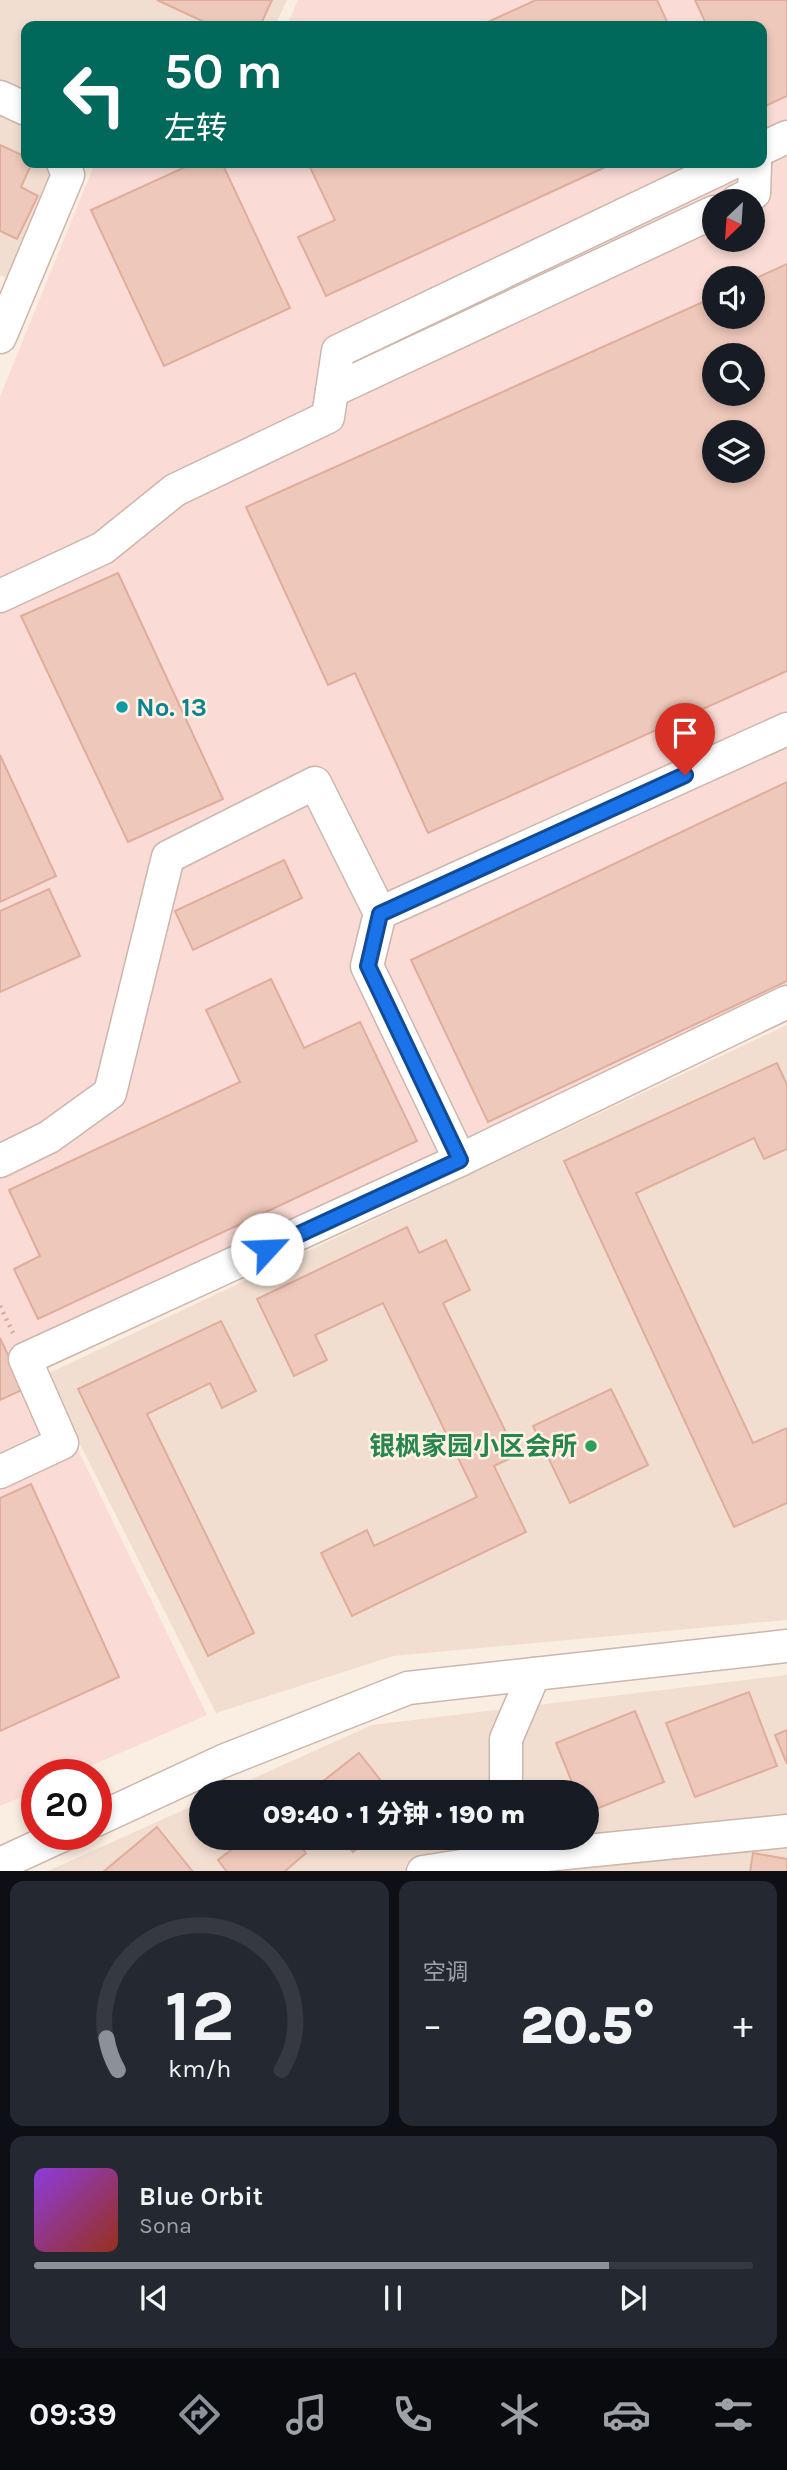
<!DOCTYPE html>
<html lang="zh">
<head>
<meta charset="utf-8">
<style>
  :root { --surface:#171b24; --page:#242831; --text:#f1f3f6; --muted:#9ea1a6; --line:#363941; --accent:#8c9099 }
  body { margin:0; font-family:Karla,"Noto Sans SC",sans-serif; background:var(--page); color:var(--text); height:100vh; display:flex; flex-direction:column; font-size:26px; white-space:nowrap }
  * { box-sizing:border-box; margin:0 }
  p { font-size:23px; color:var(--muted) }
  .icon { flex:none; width:38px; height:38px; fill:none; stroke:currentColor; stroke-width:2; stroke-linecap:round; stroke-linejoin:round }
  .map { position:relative; height:1871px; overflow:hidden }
  .side { display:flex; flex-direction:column; gap:10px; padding:10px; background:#0d0f14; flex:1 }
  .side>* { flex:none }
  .banner { position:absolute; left:21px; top:21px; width:746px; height:147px; border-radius:14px; box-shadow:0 4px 10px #0003; background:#00695c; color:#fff; overflow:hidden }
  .needle { width:46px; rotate:205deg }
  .fabs { position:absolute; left:702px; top:189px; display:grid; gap:14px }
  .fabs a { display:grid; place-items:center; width:63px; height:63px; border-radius:50%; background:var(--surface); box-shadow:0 4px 10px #0003; font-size:35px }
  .speed { position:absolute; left:21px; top:1759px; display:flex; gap:14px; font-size:35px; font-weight:700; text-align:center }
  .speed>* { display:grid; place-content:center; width:91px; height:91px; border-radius:50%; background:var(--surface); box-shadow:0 4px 10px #0003; line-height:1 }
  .speed .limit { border:10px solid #d22; background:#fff; color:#111 }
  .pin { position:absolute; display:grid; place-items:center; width:60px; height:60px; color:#fff; margin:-72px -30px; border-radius:50% 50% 50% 0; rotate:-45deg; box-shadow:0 0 7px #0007 }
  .pin .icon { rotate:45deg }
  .me { position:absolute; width:77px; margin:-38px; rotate:65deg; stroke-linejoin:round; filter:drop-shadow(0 0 5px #0008) }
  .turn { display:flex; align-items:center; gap:24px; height:147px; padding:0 28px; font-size:32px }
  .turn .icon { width:91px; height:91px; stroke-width:2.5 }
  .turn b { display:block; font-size:49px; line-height:60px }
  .big { font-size:52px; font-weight:800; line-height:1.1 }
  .side .widget { flex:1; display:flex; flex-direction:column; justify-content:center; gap:10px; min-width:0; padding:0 24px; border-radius:14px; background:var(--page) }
  .side .dial { align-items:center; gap:0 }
  .dial svg { height:182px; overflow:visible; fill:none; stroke:var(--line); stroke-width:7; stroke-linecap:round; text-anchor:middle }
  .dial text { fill:var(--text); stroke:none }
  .song { display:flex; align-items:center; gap:21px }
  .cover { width:84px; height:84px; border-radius:10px; background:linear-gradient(135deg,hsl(270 70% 55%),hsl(10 70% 35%)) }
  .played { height:7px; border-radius:4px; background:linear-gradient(90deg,var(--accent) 80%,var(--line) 80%) }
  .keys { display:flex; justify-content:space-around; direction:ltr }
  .heat { display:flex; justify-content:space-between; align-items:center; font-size:38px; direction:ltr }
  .side .tiles { flex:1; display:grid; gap:10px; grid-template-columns:1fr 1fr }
  .widget:last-child { grid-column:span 2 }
  .trip { position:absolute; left:189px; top:1780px; width:410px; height:70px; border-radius:35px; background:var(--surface); box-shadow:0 4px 10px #0003; font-weight:800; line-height:70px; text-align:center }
  .tabs { display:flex; height:112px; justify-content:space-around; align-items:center; background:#090b0e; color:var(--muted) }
  .tabs .icon { width:49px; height:49px }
  .tabs .active { color:var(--accent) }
  .tabs b { font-size:32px; color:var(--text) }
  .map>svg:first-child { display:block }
  .residential { fill:#f2ded0 }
  .commercial { fill:#fadbd5; fill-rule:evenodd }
  .building { fill:#eec8ba; stroke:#e0ad9c; stroke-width:2; fill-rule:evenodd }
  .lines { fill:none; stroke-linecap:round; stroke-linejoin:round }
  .minor-casing { stroke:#cdb6ac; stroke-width:35 }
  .path { stroke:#d2ac9e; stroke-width:4.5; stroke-dasharray:2 5; stroke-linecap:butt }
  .minor { stroke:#fff; stroke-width:32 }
  .route-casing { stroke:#114b97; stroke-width:18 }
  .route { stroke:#1a73e8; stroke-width:12 }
  .culture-dot { fill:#0f9aa8; stroke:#fef2e7; stroke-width:2.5 }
  .leisure-dot { fill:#2e9e5b; stroke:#fef2e7; stroke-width:2.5 }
  .labels { text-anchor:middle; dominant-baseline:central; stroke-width:5; stroke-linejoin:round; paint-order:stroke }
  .culture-label { font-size:26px; font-weight:bold; fill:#0d838f; stroke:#fef2e7; text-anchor:start }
  .leisure-label { font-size:26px; font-weight:bold; fill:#27864d; stroke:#fef2e7; text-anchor:end }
</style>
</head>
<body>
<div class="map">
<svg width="787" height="1872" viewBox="0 0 787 1872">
  <rect width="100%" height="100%" fill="#faede1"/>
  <g class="residential">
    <path d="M0 0H287L275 26H26V163H83L26 287 0 275Z"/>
    <path d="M787 1025V1620L393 1656 216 1713 45 1375Z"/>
    <path d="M787 1675V1871L46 1872 201 1802V1838H586V1792H223L372 1725Z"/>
  </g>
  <path class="commercial" d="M298 0H787V1022L40 1372 207 1715 72 1774H37V1790L0 1806V397L95 163H761V26H287ZM714 201H752V240H714ZM714 278H752V317H714ZM714 355H752V394H714ZM714 432H752V471H714Z"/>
  <g class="building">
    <path d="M157 0H272L260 26H213Z"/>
    <path d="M536 0H657L669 26H479Z"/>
    <path d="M695 0H787V96L761 108V26H707Z"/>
    <path d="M0 145 26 157V163H32L21 187 38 196 17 239 0 231Z"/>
    <path d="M194 163H222L290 308 164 366 91 210Z"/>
    <path d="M308 163H614L326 296 298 237 335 220Z"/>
    <path d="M787 264V671L428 833 355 673 328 685 246 507 714 297V317H752V280ZM714 355H752V394H714ZM714 432H752V471H714Z"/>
    <path d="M118 573 223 799 128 842 21 616Z"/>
    <path d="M0 755 56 876 0 902Z"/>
    <path d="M787 782V981L488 1122 411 960Z"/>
    <path d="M284 860 302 898 193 950 175 911Z"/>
    <path d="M49 889 80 956 0 992V911Z"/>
    <path d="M271 979 304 1048 360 1022 417 1141 38 1319 14 1269 40 1256 9 1190 240 1082 206 1010Z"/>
    <path d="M777 1063 787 1085V1149L764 1159 754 1138 636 1193 753 1443 787 1428V1503L734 1527 564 1161Z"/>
    <path d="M407 1227 419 1253 446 1240 470 1290 443 1303 517 1455 494 1466 526 1532 352 1616 321 1553 367 1530 374 1546 477 1497 383 1303 315 1335 327 1360 294 1376 257 1299Z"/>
    <path d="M221 1321 256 1391 222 1408 210 1383 147 1414 254 1633 208 1656 78 1389Z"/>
    <path d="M0 1338 24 1389 0 1400Z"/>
    <path d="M611 1389 648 1465 570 1503 533 1426Z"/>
    <path d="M31 1484 119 1677 0 1731V1498Z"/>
    <path d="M749 1692 777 1766 695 1797 666 1723Z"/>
    <path d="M635 1711 664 1782 586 1813V1792H576L556 1743Z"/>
    <path d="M787 1730V1764L775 1735Z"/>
    <path d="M359 1753 390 1792H309Z"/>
    <path d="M157 1827 193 1872H103Z"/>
    <path d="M247 1838H294L306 1853 284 1872H227L218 1860Z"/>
    <path d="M341 1838H371L353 1852Z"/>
    <path d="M753 1853 787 1859V1872H750Z"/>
  </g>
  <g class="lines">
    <defs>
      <g id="minor">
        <path d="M0 97 26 109"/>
        <path d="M761 149 787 137"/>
        <path d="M737 201 754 193 755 163"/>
        <path d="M0 337 68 175 63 163"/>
        <path d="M332 391 714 212"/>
        <path d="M0 596 103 548 175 490 328 417 338 351 732 163"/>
        <path d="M380 913 787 729"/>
        <path d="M0 1161 49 1137 110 1093 168 857 315 783 380 913 367 966 460 1160"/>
        <path d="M0 1472 62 1443 25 1359 460 1160 787 1002"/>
        <path d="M506 1792V1739L534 1674"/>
        <path d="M96 1820 223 1761 408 1688 787 1646"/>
        <path d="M506 1859 787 1831"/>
        <path d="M0 1864 65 1834"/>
        <path d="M423 1872 506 1859V1839"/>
      </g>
    </defs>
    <use href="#minor" class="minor-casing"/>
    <path class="path" d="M0 1306 13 1333"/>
    <use href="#minor" class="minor"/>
  </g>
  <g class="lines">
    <defs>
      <path id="route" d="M267 1249 460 1160 368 966 380 914 685 775"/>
    </defs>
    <use href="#route" class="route-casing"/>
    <use href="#route" class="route"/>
  </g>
  <circle class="culture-dot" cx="122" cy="707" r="7"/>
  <circle class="leisure-dot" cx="591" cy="1446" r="7"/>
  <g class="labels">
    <g class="culture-label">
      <text x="136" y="707">No. 13</text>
    </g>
    <g class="leisure-label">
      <text x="577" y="1446">银枫家园小区会所</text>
    </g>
  </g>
</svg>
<div class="fabs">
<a><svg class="needle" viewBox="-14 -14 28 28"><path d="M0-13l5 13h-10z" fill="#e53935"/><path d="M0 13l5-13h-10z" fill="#9ea1a6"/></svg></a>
<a><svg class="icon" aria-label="sound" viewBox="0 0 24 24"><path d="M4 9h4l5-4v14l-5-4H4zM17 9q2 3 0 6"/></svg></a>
<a><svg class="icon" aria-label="search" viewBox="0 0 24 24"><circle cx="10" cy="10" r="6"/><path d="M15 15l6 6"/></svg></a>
<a><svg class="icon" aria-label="layers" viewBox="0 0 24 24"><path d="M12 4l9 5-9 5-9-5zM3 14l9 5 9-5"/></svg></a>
</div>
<div class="speed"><div class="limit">20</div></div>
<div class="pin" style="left:685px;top:775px;background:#d93025"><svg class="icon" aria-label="arrive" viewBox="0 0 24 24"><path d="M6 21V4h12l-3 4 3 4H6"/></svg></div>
<svg class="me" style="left:267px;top:1249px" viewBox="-20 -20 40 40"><circle r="19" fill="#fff"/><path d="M0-13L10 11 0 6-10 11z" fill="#1a73e8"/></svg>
<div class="trip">09:40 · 1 分钟 · 190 m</div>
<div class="banner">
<div class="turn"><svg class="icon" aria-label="left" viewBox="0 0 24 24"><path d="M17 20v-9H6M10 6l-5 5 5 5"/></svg><div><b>50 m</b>左转</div></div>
</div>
</div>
<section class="side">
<div class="tiles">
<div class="widget dial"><svg viewBox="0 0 100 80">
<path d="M14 69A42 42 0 1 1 86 69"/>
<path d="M14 69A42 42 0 0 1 9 55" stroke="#8c9099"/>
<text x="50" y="56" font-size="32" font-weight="700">12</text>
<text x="50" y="72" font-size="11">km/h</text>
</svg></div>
<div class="widget"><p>空调</p>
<div class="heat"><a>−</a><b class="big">20.5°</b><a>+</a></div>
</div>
<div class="widget">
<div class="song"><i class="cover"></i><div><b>Blue Orbit</b><p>Sona</p></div></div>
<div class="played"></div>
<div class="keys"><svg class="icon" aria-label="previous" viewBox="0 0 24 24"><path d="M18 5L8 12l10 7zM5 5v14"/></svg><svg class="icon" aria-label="pause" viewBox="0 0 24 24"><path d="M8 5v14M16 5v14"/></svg><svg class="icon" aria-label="next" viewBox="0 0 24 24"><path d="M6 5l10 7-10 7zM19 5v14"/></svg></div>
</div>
</div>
</section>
<nav class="tabs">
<b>09:39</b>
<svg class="icon active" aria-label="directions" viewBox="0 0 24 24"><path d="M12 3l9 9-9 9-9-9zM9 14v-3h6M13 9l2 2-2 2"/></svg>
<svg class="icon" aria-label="music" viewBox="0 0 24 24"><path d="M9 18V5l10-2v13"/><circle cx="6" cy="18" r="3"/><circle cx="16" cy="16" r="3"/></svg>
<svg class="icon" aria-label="phone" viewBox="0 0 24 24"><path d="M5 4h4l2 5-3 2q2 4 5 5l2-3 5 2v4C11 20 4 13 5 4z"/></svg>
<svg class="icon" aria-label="climate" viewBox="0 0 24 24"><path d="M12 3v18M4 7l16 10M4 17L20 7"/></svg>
<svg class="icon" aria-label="car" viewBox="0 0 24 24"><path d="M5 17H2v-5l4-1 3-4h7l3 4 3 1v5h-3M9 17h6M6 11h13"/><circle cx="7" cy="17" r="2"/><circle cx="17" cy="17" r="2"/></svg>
<svg class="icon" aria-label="filters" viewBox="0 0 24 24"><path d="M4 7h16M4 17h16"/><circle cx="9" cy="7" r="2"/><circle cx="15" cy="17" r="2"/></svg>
</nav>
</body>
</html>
